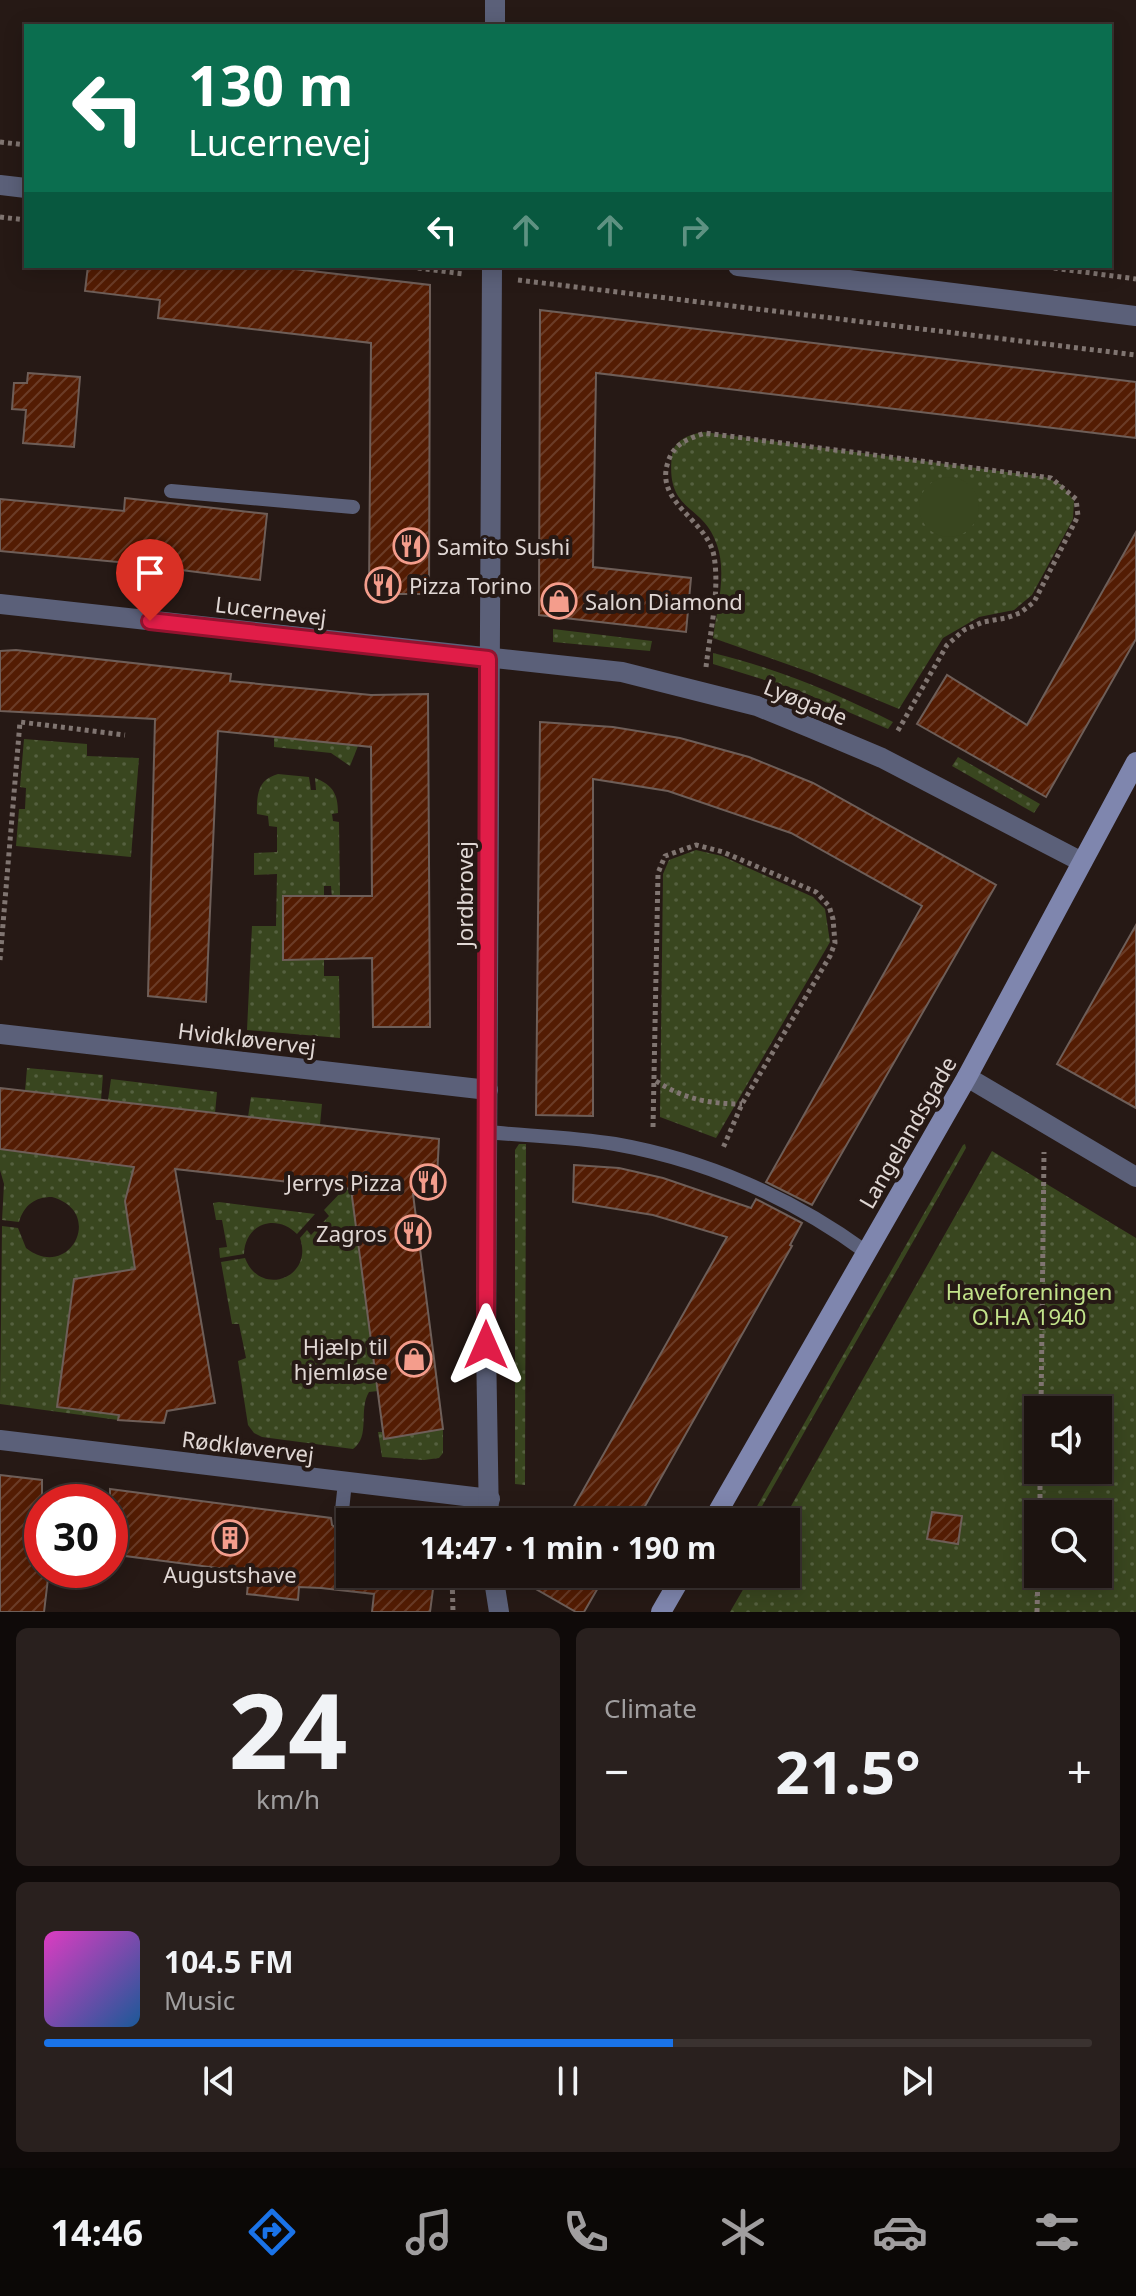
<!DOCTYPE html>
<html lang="en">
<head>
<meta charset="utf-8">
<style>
  :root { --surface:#1c1310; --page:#29201e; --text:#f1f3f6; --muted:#a09e9f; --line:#3a3230; --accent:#1a73e8 }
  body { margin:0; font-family:"Noto Sans",sans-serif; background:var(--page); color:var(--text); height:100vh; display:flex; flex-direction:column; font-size:30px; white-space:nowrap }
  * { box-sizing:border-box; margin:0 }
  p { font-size:26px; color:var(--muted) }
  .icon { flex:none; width:44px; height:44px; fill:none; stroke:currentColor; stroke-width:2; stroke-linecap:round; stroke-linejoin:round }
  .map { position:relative; height:1612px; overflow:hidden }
  .panel { display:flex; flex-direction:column; gap:16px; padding:16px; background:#0f0a09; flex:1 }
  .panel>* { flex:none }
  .banner { position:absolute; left:24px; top:24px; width:1088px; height:244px; border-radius:0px; box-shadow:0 4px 20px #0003,0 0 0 2px var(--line); background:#0b6e4f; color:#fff; overflow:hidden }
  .controls { position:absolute; left:1024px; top:1396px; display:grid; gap:16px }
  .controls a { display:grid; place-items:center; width:88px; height:88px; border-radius:0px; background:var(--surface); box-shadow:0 4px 20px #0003,0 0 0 2px var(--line); font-size:40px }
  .speed { position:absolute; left:24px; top:1484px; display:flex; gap:16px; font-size:40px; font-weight:700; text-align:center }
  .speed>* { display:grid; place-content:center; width:104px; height:104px; border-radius:50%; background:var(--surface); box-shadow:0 4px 20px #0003,0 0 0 2px var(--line); line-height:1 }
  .speed .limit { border:12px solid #d22; background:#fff; color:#111 }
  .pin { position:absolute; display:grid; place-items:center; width:68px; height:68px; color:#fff; margin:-82px -34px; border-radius:50% 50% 50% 0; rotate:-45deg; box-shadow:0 0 8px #0007 }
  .pin .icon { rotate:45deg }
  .me { position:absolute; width:88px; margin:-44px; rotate:0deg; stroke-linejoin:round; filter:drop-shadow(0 0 6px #0008) }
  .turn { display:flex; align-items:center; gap:28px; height:168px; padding:0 32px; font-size:36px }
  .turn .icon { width:104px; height:104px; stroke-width:2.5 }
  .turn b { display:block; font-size:56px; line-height:68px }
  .lanes { display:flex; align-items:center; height:76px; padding:0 32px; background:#0003; justify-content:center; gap:40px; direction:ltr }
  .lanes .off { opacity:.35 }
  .big { font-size:60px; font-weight:700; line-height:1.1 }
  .panel .card { flex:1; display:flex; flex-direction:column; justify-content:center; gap:12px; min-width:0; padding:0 28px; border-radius:12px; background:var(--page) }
  .panel .dial { align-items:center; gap:0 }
  .dial b { font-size:104px; line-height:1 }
  .song { display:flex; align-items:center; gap:24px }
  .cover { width:96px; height:96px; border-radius:12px; background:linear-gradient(135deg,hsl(310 70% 55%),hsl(210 70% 35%)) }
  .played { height:8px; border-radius:4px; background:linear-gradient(90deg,var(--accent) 60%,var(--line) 60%) }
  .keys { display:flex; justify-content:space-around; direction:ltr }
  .heat { display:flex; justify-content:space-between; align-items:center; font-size:44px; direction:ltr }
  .panel .tiles { flex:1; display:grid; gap:16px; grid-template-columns:1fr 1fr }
  .card:last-child { grid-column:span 2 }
  .trip { position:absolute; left:336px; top:1508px; width:464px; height:80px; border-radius:0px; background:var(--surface); box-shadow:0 4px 20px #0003,0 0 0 2px var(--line); font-weight:700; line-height:80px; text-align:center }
  .tabs { display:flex; height:128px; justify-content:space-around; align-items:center; background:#0b0806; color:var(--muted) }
  .tabs .icon { width:56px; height:56px }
  .tabs .current { color:var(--accent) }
  .tabs b { font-size:36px; color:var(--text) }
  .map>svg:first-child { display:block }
  .grass { fill:url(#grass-dots); fill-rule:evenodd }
  .park { fill:#39461f }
  .building { fill:url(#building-hatch); stroke:#6e5e58; stroke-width:2 }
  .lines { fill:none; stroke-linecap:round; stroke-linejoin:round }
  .path { stroke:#807571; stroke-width:5; stroke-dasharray:4 4; stroke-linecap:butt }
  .lane { stroke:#5b6079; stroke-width:14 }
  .street { stroke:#5b6079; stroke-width:20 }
  .secondary { stroke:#7f86ae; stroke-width:20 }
  .route-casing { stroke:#92132f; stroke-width:20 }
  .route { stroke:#e11d48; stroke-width:14 }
  .labels { text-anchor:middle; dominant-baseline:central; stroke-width:8; stroke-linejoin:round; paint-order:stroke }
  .poi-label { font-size:22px; fill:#e0d7d4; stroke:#261915; text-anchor:start }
  .street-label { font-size:22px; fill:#e0d7d4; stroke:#261915 }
  .park-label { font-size:22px; fill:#c2e28a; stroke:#261915 }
</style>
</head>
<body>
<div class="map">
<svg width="1136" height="1612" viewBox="0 0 1136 1612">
  <defs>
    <pattern id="grass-dots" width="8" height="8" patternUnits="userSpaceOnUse" patternTransform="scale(2)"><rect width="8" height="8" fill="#39461f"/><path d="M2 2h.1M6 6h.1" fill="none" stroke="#55603f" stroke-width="1.8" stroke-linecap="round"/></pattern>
    <pattern id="building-hatch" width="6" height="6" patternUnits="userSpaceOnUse" patternTransform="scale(2)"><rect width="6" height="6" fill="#531c03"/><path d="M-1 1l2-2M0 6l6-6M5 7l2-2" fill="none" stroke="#6b3c27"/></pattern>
  </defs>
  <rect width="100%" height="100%" fill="#261915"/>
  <g class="grass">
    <path d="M704 432 1045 477 1062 485 1074 501 1073 519 1032 595 1014 610 979 617 943 638 899 709 812 673 713 638C717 609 727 573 717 545 703 502 665 514 672 455 674 439 691 434 704 432Z"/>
    <path d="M553 629 652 641 650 651 553 642Z"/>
    <path d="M713 653C776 668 836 693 893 722L888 729 797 690 713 664Z"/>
    <path d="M274 736 358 746 350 766 331 753 274 747Z"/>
    <path d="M24 739 87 744V756L139 758 131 857 16 846 19 809H25L26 788 20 787Z"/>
    <path d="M958 757 1040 804 1034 813 952 766Z"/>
    <path d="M278 774 309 777 311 790H316L315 778C333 785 338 794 338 813L332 814 333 821 339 822 340 897 332 898 331 886H324V896H283V959H324V976H339L340 1038 247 1030 252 926H276L277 874 254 875V853L277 852V827L269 826 268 816 257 814C257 795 257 780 278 774Z"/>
    <path d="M696 850 722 856 813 897 825 909 830 942 716 1138 660 1117 663 874 669 860Z"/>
    <path d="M27 1068 103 1075 101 1100 25 1091Z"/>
    <path d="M111 1079 217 1092 215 1113 108 1100Z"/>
    <path d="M251 1097 322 1104 320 1125 248 1117Z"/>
    <path d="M519 1144H526L525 1485 515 1484V1150Z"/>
    <path d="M965 1144 966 1148C896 1273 824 1397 753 1522H748L963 1145Z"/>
    <path d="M0 1149 134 1167 125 1201 135 1269 74 1280 58 1407 119 1415 118 1420 0 1404 2 1226 18 1228 26 1248C69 1282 106 1212 52 1197 35 1197 24 1205 19 1222L2 1220 4 1184 0 1170Z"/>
    <path d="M992 1151 1136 1238V1612H730L752 1574H786V1522H782ZM1038 1410H1098V1470H1038ZM1038 1514H1098V1574H1038Z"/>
    <path d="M345 1188 361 1190 356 1226 378 1391 369 1392C358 1410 371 1436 353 1449L262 1437 254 1433 248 1425 238 1361 246 1358 239 1324H232L221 1262 245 1258C260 1298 314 1278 300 1238L307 1230 311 1235 329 1216 324 1210Z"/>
    <path d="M219 1202 315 1214 297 1234C277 1213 245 1223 244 1254L220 1258 219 1248 227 1247 222 1220H216L213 1203Z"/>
    <path d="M443 1429V1453L439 1458 424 1460 382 1457 378 1432H383L385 1439Z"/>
  </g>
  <circle class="park" cx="949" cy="507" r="30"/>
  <g class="building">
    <path d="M88 266H269L430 285 429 594H369L371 343 158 318 160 300 85 291Z"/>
    <path d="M540 310 1136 382V438L596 373 593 567 691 578 686 632 539 615Z"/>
    <path d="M28 373 80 377 74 447 23 443 26 410 12 409 14 383H27Z"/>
    <path d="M125 498 267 514 260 580 118 562 0 551V499L124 511Z"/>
    <path d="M1136 532V639L1046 797 917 724 947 675 1027 725Z"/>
    <path d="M16 650 231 674 230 681 371 695 428 694 430 1027H373L372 958 283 960V896H372L371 747 218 731 206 1002 148 996 155 719 0 711V651Z"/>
    <path d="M540 722 613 727 680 738 749 757 813 783 996 885 812 1205 766 1182 922 906 791 833 668 791 593 779V1116L536 1115Z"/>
    <path d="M1136 925V1108L1057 1064Z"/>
    <path d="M0 1088 439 1139 436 1196 413 1194 443 1429 384 1439 351 1189 175 1169 215 1403 167 1411 164 1423 118 1420 119 1415 57 1407 74 1279 135 1269 125 1201 134 1167 0 1149Z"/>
    <path d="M574 1165 619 1168 663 1178 751 1208 756 1199 802 1223 790 1245 792 1246 636 1522H565L727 1237 653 1215 573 1202Z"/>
    <path d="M0 1475 42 1480V1570H49L44 1612H0Z"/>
    <path d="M110 1489 331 1518 332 1525 339 1530 346 1529 350 1524V1574H435L430 1612H372L374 1594 321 1588 299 1587 298 1600 247 1594 249 1572 110 1554Z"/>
    <path d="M932 1512 962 1516 958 1544 927 1539Z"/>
    <path d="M535 1574H606L584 1612H576L529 1585Z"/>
  </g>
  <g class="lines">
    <g class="path">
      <path d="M0 142 26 145"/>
      <path d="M0 217 26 220"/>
      <path d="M402 266 464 274"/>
      <path d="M1038 266 1136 279"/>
      <path d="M518 280 1136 355"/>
      <path d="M706 667C710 632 720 591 714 556 707 519 654 503 668 462 674 443 688 439 705 433L1051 478 1076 499 1078 516 1034 602 1020 613 1006 618 983 622 964 630 947 645 896 734"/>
      <path d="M0 960 20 722 125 735"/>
      <path d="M656 1081C684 1099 709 1104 742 1104"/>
      <path d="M653 1127 658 873 665 856 696 845 723 852 816 892 829 906 833 919 835 943 830 956 742 1104 723 1148"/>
      <path d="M1041 1410 1044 1152"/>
      <path d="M1040 1514V1470"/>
      <path d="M452 1574 453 1612"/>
      <path d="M1037 1612 1038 1574"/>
    </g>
    <g class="lane">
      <path d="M171 491 353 507"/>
      <path d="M487 1132C529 1136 573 1137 615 1144 706 1160 792 1198 866 1252"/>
      <path d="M341 1520 345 1482"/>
    </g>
    <g class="street">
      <path d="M495 26V0"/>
      <path d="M0 185 26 188"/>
      <path d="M738 266 1136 316"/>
      <path d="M0 604 622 672 757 706 811 728 882 758 1082 862"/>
      <path d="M0 1034 488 1090"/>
      <path d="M967 1077 1136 1177"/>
      <path d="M0 1440 490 1499"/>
      <path d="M489 1522 486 1345 492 266"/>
      <path d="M493 1574 499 1612"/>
    </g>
    <g class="secondary">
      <path d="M712 1522 967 1077 1136 762"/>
      <path d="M661 1612 683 1574"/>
    </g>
  </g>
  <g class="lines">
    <defs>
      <path id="route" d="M150 621 488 659 486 1345"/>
    </defs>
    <use href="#route" class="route-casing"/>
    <use href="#route" class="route"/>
  </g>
  <defs>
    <symbol id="restaurant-ring" viewBox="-11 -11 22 22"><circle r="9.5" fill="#261915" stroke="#f49d8c" stroke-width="1.5"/><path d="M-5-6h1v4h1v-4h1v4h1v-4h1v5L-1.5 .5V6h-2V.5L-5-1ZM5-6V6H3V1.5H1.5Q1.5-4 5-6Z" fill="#f49d8c"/></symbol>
    <symbol id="shop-ring" viewBox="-11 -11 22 22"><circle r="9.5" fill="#261915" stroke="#f49d8c" stroke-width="1.5"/><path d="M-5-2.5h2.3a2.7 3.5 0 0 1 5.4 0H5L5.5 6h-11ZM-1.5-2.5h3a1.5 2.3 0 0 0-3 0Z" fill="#f49d8c"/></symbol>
    <symbol id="building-ring" viewBox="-11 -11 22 22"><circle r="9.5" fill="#261915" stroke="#f49d8c" stroke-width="1.5"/><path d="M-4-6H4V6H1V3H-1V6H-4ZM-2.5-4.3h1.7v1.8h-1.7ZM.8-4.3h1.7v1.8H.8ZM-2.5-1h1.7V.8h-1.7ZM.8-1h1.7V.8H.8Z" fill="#f49d8c"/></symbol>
  </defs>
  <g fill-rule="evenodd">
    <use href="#restaurant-ring" x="391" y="526" width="40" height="40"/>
    <use href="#restaurant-ring" x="363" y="565" width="40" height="40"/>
    <use href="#shop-ring" x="539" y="581" width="40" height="40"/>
    <use href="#restaurant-ring" x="408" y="1162" width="40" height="40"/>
    <use href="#restaurant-ring" x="393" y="1213" width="40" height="40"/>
    <use href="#shop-ring" x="394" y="1339" width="40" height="40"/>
    <use href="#building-ring" x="210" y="1518" width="40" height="40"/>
  </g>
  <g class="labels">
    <g class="poi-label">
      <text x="437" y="546">Samito Sushi</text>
      <text x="409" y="585">Pizza Torino</text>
      <text x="585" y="601">Salon Diamond</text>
      <text x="402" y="1182" text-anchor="end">Jerrys Pizza</text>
      <text x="387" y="1233" text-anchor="end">Zagros</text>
      <text x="388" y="1346" text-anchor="end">Hjælp til<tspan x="388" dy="25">hjemløse</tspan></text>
      <text x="230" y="1574" text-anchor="middle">Augustshave</text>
    </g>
    <g class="street-label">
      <text transform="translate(271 610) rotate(7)">Lucernevej</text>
      <text transform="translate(806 701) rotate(22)">Lyøgade</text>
      <text transform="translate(464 894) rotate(-90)">Jordbrovej</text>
      <text transform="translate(247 1038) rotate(7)">Hvidkløvervej</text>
      <text transform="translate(907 1132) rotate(-60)">Langelandsgade</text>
      <text transform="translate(248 1446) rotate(7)">Rødkløvervej</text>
    </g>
    <g class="park-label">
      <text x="1029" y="1291">Haveforeningen<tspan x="1029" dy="25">O.H.A 1940</tspan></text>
    </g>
  </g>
</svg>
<div class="controls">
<a><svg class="icon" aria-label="sound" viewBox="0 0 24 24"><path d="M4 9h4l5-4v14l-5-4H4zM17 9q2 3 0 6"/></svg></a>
<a><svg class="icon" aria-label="search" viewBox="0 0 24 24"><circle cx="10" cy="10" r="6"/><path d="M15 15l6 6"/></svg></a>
</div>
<div class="speed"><div class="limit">30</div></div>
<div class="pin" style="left:150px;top:621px;background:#d93025"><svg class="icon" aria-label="arrive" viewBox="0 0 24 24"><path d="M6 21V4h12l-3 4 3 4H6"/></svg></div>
<svg class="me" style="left:486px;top:1345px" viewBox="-20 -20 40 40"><path d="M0-17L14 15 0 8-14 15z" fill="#e11d48" stroke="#fff" stroke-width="4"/></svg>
<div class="trip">14:47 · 1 min · 190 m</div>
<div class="banner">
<div class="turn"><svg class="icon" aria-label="left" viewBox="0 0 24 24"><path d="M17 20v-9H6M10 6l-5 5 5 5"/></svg><div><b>130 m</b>Lucernevej</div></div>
<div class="lanes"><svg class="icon" aria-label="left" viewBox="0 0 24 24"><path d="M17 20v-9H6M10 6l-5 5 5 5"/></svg><svg class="icon off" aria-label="ahead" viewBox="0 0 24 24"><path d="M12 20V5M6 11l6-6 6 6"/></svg><svg class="icon off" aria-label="ahead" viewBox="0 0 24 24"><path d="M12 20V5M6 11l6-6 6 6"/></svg><svg class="icon off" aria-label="right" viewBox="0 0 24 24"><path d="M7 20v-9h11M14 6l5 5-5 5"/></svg></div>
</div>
</div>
<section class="panel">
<div class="tiles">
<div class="card dial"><b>24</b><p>km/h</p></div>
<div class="card"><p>Climate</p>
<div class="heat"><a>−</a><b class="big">21.5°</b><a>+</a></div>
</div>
<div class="card">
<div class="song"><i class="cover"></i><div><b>104.5 FM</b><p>Music</p></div></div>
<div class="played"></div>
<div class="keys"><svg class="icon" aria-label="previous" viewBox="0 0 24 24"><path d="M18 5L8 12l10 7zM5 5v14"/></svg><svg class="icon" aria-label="pause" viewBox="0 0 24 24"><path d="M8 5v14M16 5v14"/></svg><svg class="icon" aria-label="next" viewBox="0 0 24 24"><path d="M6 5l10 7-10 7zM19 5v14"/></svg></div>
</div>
</div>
</section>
<nav class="tabs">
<b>14:46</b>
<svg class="icon current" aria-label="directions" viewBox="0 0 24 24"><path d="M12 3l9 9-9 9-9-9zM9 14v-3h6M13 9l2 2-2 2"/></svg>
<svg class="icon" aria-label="music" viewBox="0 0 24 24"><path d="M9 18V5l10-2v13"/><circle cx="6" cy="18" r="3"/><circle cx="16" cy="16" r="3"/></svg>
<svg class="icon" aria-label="phone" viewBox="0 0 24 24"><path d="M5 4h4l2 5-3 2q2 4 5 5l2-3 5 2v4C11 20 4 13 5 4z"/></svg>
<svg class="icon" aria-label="climate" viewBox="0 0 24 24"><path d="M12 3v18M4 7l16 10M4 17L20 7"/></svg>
<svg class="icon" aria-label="car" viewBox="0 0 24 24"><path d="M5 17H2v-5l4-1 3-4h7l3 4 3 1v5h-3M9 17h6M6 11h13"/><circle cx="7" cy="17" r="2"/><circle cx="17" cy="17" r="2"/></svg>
<svg class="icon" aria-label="filters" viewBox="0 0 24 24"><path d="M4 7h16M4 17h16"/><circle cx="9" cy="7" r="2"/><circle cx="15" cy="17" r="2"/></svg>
</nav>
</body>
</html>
